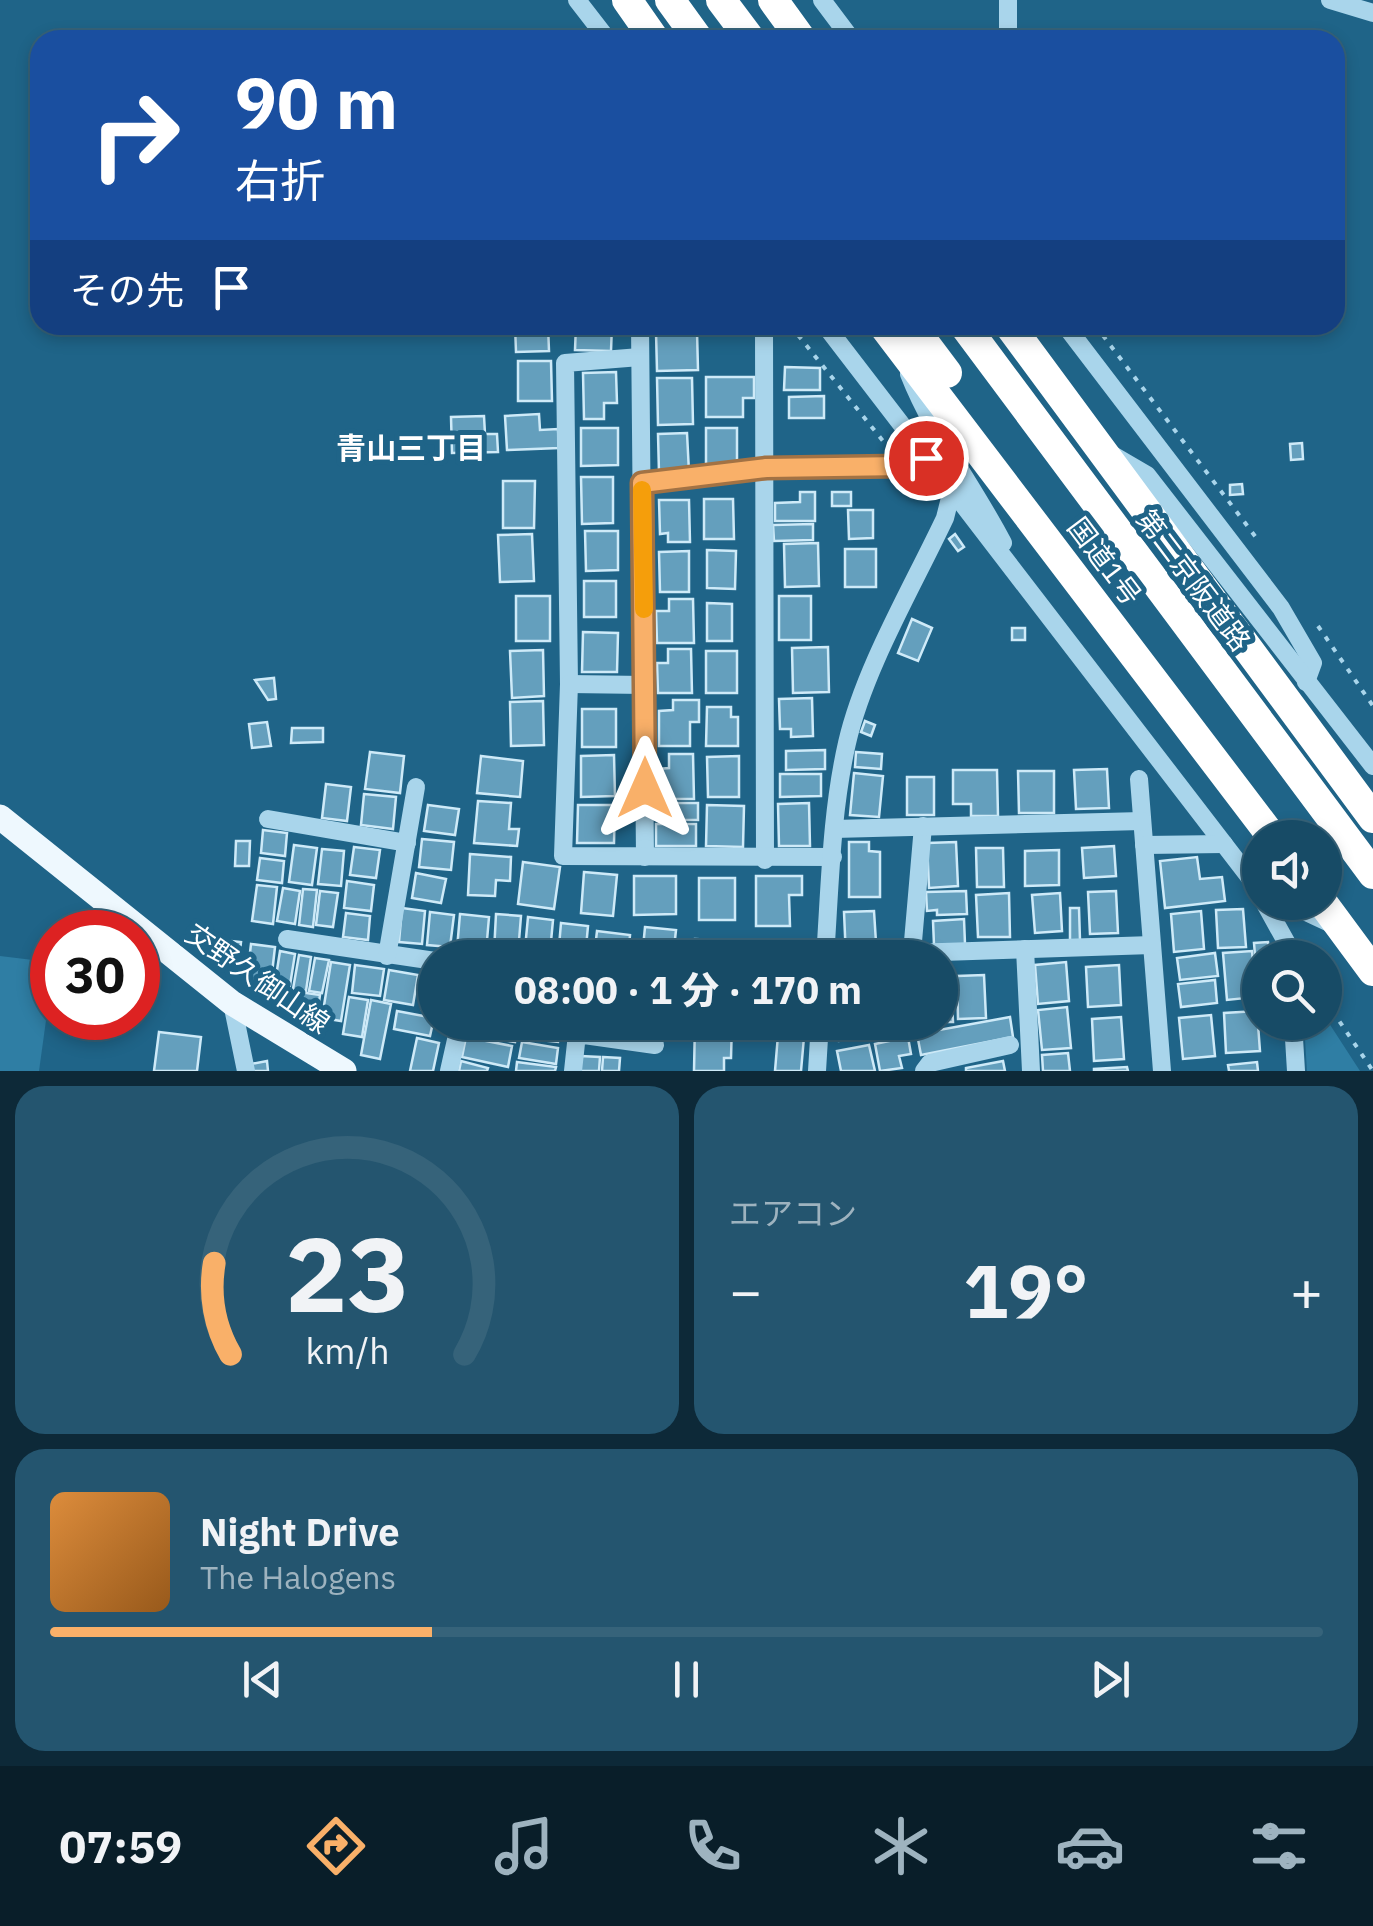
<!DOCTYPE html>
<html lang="ja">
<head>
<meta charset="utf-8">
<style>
  :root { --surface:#174b66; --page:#24556f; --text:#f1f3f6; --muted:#9eb3bf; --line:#36637a; --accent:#f9b069 }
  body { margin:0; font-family:"IBM Plex Sans","Noto Sans JP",sans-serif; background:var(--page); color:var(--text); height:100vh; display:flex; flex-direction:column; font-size:38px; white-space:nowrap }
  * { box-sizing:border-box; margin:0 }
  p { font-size:32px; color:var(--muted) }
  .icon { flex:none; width:55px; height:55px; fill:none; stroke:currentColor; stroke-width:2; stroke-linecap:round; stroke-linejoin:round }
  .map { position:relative; height:1071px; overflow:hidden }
  .details { display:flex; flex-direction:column; gap:15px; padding:15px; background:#0d2938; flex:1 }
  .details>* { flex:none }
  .banner { position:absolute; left:30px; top:30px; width:1315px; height:305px; border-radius:30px; box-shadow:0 5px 15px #0003,0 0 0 2px var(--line); background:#1a4fa0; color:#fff; overflow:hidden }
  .fabs { position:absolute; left:1242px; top:820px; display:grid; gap:20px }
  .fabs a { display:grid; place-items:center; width:100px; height:100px; border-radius:50%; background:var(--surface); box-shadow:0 5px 15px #0003,0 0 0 2px var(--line); font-size:50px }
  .speed { position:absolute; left:30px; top:910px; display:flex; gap:20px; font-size:50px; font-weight:700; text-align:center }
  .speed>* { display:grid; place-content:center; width:130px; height:130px; border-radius:50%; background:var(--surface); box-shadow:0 5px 15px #0003,0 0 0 2px var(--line); line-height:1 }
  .speed .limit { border:15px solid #d22; background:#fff; color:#111 }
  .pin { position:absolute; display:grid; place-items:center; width:85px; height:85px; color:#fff; margin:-42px; border:5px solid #fff; border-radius:50%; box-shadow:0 2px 10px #0007 }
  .me { position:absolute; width:110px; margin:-55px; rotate:0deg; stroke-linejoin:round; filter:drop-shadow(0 0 8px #0008) }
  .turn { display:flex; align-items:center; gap:35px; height:210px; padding:0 40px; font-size:45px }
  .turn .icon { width:130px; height:130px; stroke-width:2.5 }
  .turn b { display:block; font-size:70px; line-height:85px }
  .then { display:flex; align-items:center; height:95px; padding:0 40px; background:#0003; gap:20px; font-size:38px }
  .big { font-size:75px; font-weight:800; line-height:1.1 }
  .details .tile { flex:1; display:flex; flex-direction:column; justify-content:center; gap:15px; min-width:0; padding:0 35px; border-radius:30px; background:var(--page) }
  .details .dial { align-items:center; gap:0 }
  .dial svg { height:260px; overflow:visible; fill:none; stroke:var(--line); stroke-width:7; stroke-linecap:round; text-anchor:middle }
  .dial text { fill:var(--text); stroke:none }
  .song { display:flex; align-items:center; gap:30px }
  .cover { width:120px; height:120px; border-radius:15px; background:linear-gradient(135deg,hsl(30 70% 55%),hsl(30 70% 35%)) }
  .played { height:10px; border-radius:5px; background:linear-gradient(90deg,var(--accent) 30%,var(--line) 30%) }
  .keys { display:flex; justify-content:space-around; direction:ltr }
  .heat { display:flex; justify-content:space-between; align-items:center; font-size:55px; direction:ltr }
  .details .tiles { flex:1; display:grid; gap:15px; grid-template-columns:1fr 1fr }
  .tile:last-child { grid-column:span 2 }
  .trip { position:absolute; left:418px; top:940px; width:540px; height:100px; border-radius:50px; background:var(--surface); box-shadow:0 5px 15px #0003,0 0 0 2px var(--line); font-weight:800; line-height:100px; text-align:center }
  .tabs { display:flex; height:160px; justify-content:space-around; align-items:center; background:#091e29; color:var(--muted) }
  .tabs .icon { width:70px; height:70px }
  .tabs .active { color:var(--accent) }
  .tabs b { font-size:45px; color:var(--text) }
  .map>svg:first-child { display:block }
  .green { fill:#2f7ea4 }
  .building { fill:#649fbd; stroke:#ceeaf8; stroke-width:2.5 }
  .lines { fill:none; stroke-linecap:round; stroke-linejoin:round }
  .path { stroke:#a9d5eb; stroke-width:4; stroke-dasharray:5 8; stroke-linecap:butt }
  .minor { stroke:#a9d5eb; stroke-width:18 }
  .major { stroke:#eef8fe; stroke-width:25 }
  .highway { stroke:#fff; stroke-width:30 }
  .route-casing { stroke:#a27244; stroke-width:25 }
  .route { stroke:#f9b069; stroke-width:18 }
  .slow { stroke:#f59e0b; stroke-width:18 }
  .labels { text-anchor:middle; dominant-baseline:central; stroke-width:10; stroke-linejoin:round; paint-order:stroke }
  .street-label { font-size:28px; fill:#fff; stroke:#1f6488 }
  .neighbourhood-label { font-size:30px; font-weight:bold; fill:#fff; stroke:#1f6488 }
</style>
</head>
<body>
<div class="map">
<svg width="1373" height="1071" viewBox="0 0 1373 1071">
  <rect width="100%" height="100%" fill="#1f6488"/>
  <g class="green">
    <path d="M0 956 33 960 52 977 39 1071H0Z"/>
    <path d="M1325 1017 1360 1071H1307L1304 1023 1325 1022Z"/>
  </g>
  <g class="building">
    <path d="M515 325H548L549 351 516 352Z"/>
    <path d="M576 325H612L611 351 575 350Z"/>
    <path d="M697 331 698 370 657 371 656 332Z"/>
    <path d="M518 361H551L552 401H518Z"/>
    <path d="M785 367 820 368V390H784Z"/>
    <path d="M616 372 617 403H604V419H584L583 373Z"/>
    <path d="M706 377H754V398H743V417H706Z"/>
    <path d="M657 378H692L693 424 658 425Z"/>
    <path d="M824 396V418H789V397Z"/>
    <path d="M539 414 540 430 558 429 559 448 507 450 505 416Z"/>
    <path d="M484 416 485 434H497L498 452 452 453 451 417Z"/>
    <path d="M581 428H618V465L581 466Z"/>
    <path d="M706 428H737V465L706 464Z"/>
    <path d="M687 433 689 472 659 473 658 434Z"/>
    <path d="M1302 443 1303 459 1291 460 1290 444Z"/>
    <path d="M581 477H613V523L582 524Z"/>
    <path d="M503 481H535L534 528H503Z"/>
    <path d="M1242 484 1243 494 1230 495V485Z"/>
    <path d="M800 492H815V521H775V503L800 502Z"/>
    <rect x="832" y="492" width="19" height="14"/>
    <path d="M704 499H733L734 539H704Z"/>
    <path d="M659 500H689L690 542H668V533L660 534Z"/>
    <path d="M848 510H873V538L849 539Z"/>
    <path d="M813 524V540L774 541 773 525Z"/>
    <path d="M585 531H618V570L586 571Z"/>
    <path d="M532 534 534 581 500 582 498 535Z"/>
    <path d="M955 534 964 547 958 551 949 539Z"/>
    <path d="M818 543 819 586 785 587 784 544Z"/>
    <rect x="845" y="549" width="31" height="38"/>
    <path d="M707 550 736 551 735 589 707 588Z"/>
    <path d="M689 551V592H660L659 552Z"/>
    <rect x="584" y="581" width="32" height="36"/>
    <rect x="516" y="596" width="34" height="45"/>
    <rect x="779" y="596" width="32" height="44"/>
    <path d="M669 599H693L694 643H657L656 611H669Z"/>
    <path d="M707 603 732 604V641H707Z"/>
    <path d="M912 619 932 628 918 661 898 653Z"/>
    <rect x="1012" y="628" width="13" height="12"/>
    <path d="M583 632 618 633 617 672H582Z"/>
    <path d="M828 647 829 692 793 693 792 648Z"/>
    <path d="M668 649H691L692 693H658L657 663H668Z"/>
    <path d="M543 650 544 696 512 698 510 651Z"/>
    <rect x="706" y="651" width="31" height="42"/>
    <path d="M274 678 276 699 268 700 255 680Z"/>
    <path d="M812 698 813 736 791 737V729H780L779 699Z"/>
    <path d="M673 700H699V722H690V746H659V711L673 710Z"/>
    <path d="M543 701 544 745 511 746 510 702Z"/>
    <path d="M707 707H731V717H738V746H706Z"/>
    <rect x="582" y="709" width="34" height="38"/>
    <path d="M865 721 875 725 871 736 861 732Z"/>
    <path d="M267 722 271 746 252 748 249 724Z"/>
    <path d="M292 728H323V742L291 743Z"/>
    <path d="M825 750V769L786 770V751Z"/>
    <path d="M370 752 404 756 400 793 365 789Z"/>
    <path d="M856 752 882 754 881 769 855 767Z"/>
    <path d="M669 754H693L694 799H658V769L669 768Z"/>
    <path d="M614 755 615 796 581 797V756Z"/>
    <path d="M481 756 523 761 520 797 477 793Z"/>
    <path d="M739 756V797H708L707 757Z"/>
    <path d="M1107 769 1109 808 1076 809 1074 770Z"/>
    <path d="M953 770H997L998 816H971V804H953Z"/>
    <path d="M1018 771H1054V813H1019Z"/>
    <path d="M854 773 883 776 879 817 850 815Z"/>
    <path d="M780 774H821V796L780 797Z"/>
    <rect x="907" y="777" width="27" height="38"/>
    <path d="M326 784 351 787 347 821 322 818Z"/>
    <path d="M364 794 396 797 393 829 361 825Z"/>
    <path d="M478 801 511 803 509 829H519L517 846 474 843Z"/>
    <path d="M662 803H698V820H661Z"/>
    <path d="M809 803 810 846H779L778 804Z"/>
    <path d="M428 805 459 809 455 835 424 831Z"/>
    <path d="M578 805H615L614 843H577Z"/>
    <path d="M707 805 744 806 743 847 706 846Z"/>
    <rect x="656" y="824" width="40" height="22"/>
    <path d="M263 830 287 833 285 856 261 853Z"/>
    <path d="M422 839 454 842 451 870 419 867Z"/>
    <path d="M236 841H250L249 866H235Z"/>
    <path d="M849 842H869V851L880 852V897H849Z"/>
    <path d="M956 842 958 886 929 888 927 843Z"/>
    <path d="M294 845 317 848 312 885 289 882Z"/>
    <path d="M1114 846 1116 876 1084 878 1082 848Z"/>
    <path d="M354 847 380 850 376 878 350 875Z"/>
    <path d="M976 848H1003L1004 887H977Z"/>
    <path d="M322 849 344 851 341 886 318 884Z"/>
    <path d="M1059 850V885L1025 886V851Z"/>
    <path d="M470 854 511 857 510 881 496 880 495 896 468 895Z"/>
    <path d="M1197 857 1200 879 1222 877 1225 901 1165 908 1160 861Z"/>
    <path d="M260 858 284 861 282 883 257 880Z"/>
    <path d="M523 862 560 867 554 909 518 904Z"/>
    <path d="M584 872 617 875 613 916 581 913Z"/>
    <path d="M416 873 446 879 441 903 412 898Z"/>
    <path d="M634 876H676V914L634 915Z"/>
    <path d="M756 876H802V895H789L790 926H756Z"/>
    <rect x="699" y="878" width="36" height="42"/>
    <path d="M347 881 374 885 371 911 344 908Z"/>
    <path d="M257 885 277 887 273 924 252 921Z"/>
    <path d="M283 888 300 891 295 924 277 921Z"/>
    <path d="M303 889 317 890 313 927 299 925Z"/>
    <path d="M320 891 338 893 333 927 316 925Z"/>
    <path d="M966 891 967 914 937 915V910L927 911 926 892Z"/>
    <path d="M1116 891 1118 933 1090 934 1088 892Z"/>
    <path d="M1009 893 1010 937H978L976 895Z"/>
    <path d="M1060 893 1062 931 1035 933 1032 895Z"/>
    <path d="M402 908 425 911 422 944 399 942Z"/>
    <path d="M1070 908H1079L1080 940 1070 941Z"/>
    <path d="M1243 909 1246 947 1218 948 1216 910Z"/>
    <path d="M874 911 877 958H846L844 912Z"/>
    <path d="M1201 911 1204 949 1174 952 1171 914Z"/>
    <path d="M430 912 454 915 450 947 427 945Z"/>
    <path d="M346 913 370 916 368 940 343 937Z"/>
    <path d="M460 914 489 917 486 952 457 949Z"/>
    <path d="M496 914 521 916 518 953 494 952Z"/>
    <path d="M528 917 553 920 550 952 525 949Z"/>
    <path d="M964 919 965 944 934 945 933 921Z"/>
    <path d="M561 923 588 926 585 958H558Z"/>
    <path d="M645 927 676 930 673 958H642Z"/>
    <path d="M597 931 630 935 628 958 594 957Z"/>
    <path d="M695 939 811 945 810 958H694Z"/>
    <path d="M222 940 241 942 238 966 219 964Z"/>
    <path d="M1268 942 1269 953 1255 955 1254 943Z"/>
    <path d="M251 944 275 947 271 982 247 979Z"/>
    <path d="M280 951 295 954 287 1004 272 1002Z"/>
    <path d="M1252 951 1256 997 1227 1000 1223 953Z"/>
    <path d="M1215 953 1218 976 1180 980 1177 958Z"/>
    <path d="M299 955 311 957 306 991 293 989Z"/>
    <path d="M315 958 329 960 322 993 309 991Z"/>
    <path d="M331 962 350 965 341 1021 322 1018Z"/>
    <path d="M1066 962 1069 1001 1038 1004 1035 965Z"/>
    <path d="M355 965 384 969 380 996 352 993Z"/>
    <path d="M1119 965 1121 1005 1088 1007 1086 967Z"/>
    <path d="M389 970 418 975 413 1005 384 1000Z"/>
    <path d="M984 975 986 1018 958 1019 957 976Z"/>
    <path d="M426 977 435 978V1012L422 1010Z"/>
    <path d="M1215 980 1217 1003 1181 1007 1178 984Z"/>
    <path d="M951 982 953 1022H940V983Z"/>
    <path d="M293 991 320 995 317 1016 289 1013Z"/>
    <path d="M349 997 368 1000 362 1037 343 1034Z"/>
    <path d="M371 1000 391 1004 380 1059 361 1055Z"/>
    <path d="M1067 1007 1071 1048 1042 1050 1038 1010Z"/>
    <path d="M397 1011 434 1018 430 1036 394 1029Z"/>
    <path d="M1257 1011 1260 1051 1226 1053 1224 1013Z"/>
    <path d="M1211 1015 1215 1056 1183 1059 1179 1018Z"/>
    <path d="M1010 1017 1013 1037 921 1055 917 1034Z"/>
    <path d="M1121 1017 1124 1059 1094 1061 1092 1019Z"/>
    <path d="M473 1022H518L515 1042 472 1035Z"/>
    <path d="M530 1022H561L558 1042 528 1039Z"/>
    <path d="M585 1022H615L614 1030 584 1027Z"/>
    <path d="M643 1022H671L670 1036 642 1034Z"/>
    <path d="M695 1022H732L731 1058H724V1071H694Z"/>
    <path d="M837 1022H877L878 1037 839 1041Z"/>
    <path d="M159 1032 201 1037 197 1071H154Z"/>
    <path d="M778 1035 804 1037 801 1071H775Z"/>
    <path d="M466 1037 512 1046 508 1067 462 1057Z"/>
    <path d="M908 1037 911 1054 899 1056 902 1068 880 1071 875 1044Z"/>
    <path d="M417 1038 439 1043 433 1071H410Z"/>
    <path d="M522 1042 558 1048 556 1064 519 1058Z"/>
    <path d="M869 1045 875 1071H841L837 1051Z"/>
    <path d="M1068 1053 1070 1071H1043L1042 1055Z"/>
    <path d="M580 1056 600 1057 599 1071H579Z"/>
    <path d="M603 1057 620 1058 619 1071H602Z"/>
    <path d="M267 1061 268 1071H252L251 1064Z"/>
    <path d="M461 1061 488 1068 487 1071H459Z"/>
    <path d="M1003 1061 1005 1071H966V1068Z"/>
    <path d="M517 1062 556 1067 555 1071H516Z"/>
    <path d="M1257 1062 1258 1071H1229L1228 1065Z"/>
    <path d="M1127 1067 1128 1071H1094V1069Z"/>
  </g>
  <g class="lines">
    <g class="path">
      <path d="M790 325 887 446"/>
      <path d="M1095 325 1258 540"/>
      <path d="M915 481 928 497"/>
      <path d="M1318 626 1373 706"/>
      <path d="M1325 1000 1373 1071"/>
    </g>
    <g class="minor">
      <path d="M577 0 608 40"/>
      <path d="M822 0 852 40"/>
      <path d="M1330 0 1373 13"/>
      <path d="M1008 40V0"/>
      <path d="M640 325 645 857"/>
      <path d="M764 325 765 860"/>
      <path d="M825 325 1260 891"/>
      <path d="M1065 325 1281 608 1313 663 1306 682"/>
      <path d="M640 357 565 363 569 684 563 856 833 857"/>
      <path d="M909 374C933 435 973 485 1003 543"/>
      <path d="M1111 454 1147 475 1373 766"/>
      <path d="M642 483 766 468 903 466 926 457"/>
      <path d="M569 684 645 685"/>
      <path d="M1139 779 1162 1071"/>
      <path d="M268 819 407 843"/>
      <path d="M923 826 912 953 1152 945"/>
      <path d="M834 829 1142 821"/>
      <path d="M1144 845 1224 844"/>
      <path d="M1264 902 1289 947V958"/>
      <path d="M1285 902 1332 924"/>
      <path d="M287 939 435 961"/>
      <path d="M1025 949 1031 1071"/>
      <path d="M387 956 416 787"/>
      <path d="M825 958C830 887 831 813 847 743 864 669 912 588 945 518L952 490"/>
      <path d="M232 1003 246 1071"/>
      <path d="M1293 1022 1296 1071"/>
      <path d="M449 1071 460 1022"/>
      <path d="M573 1071 577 1034 655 1045"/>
      <path d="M817 1071 820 1022"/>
      <path d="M924 1071 930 1063 1010 1045"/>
    </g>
    <path class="major" d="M0 817 232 1003 344 1071"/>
    <g class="highway">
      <path d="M627 0 655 40"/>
      <path d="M670 0 699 40"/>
      <path d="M721 0 751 40"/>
      <path d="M773 0 802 40"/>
      <path d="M883 325 1273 838"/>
      <path d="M911 325 947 373"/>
      <path d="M964 325 1373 874"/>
      <path d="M1009 325 1373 818"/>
      <path d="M1322 902 1373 971"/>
    </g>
  </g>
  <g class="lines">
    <defs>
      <path id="route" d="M645 788 642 483 766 468 903 466 926 458"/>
    </defs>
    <use href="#route" class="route-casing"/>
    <use href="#route" class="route"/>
    <path class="slow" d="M642 490 644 609"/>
  </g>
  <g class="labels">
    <g class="street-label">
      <text transform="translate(1105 561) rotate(53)">国道1号</text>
      <text transform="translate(1194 580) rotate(53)">第二京阪道路</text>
      <text transform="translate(258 978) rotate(35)">交野久御山線</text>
    </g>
    <g class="neighbourhood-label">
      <text x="411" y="447">青山三丁目</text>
    </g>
  </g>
</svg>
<div class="fabs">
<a><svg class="icon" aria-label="sound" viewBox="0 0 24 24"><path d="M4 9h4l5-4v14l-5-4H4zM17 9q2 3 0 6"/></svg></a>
<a><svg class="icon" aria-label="search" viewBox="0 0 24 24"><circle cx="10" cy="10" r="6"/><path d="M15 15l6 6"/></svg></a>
</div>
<div class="speed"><div class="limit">30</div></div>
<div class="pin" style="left:926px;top:458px;background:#d93025"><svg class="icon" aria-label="arrive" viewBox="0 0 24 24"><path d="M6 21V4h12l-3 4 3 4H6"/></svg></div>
<svg class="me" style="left:645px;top:788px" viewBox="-20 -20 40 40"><path d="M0-17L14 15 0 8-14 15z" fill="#f9b069" stroke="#fff" stroke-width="4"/></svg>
<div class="trip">08:00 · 1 分 · 170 m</div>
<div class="banner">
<div class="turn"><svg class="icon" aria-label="right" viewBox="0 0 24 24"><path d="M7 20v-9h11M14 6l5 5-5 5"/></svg><div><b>90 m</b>右折</div></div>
<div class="then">その先<svg class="icon" aria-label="arrive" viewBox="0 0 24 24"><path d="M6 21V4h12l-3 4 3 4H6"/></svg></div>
</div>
</div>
<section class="details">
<div class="tiles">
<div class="tile dial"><svg viewBox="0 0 100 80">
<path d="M14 69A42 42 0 1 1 86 69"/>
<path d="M14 69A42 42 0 0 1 9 41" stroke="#f9b069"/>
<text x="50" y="56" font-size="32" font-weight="700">23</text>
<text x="50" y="72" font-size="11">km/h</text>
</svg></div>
<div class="tile"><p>エアコン</p>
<div class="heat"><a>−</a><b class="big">19°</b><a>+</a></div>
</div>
<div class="tile">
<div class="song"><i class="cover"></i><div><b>Night Drive</b><p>The Halogens</p></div></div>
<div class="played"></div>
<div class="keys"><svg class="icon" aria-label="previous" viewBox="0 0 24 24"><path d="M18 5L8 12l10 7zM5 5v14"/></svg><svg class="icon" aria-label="pause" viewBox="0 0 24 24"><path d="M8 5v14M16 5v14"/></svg><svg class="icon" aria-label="next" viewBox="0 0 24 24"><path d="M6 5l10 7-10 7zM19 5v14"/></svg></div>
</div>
</div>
</section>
<nav class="tabs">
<b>07:59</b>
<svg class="icon active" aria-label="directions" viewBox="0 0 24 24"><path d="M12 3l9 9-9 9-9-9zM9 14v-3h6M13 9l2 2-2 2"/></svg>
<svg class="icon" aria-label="music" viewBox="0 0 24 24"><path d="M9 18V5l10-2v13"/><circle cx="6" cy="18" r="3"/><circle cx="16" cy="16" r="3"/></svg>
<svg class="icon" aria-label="phone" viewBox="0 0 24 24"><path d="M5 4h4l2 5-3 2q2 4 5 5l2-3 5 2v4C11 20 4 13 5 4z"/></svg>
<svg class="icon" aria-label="climate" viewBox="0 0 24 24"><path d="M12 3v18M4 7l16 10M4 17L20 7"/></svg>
<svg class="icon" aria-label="car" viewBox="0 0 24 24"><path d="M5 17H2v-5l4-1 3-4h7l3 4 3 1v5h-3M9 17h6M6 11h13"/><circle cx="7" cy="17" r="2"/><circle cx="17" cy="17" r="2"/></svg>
<svg class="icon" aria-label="filters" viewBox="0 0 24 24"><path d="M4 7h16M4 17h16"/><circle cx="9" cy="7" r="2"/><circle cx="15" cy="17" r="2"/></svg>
</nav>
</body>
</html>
